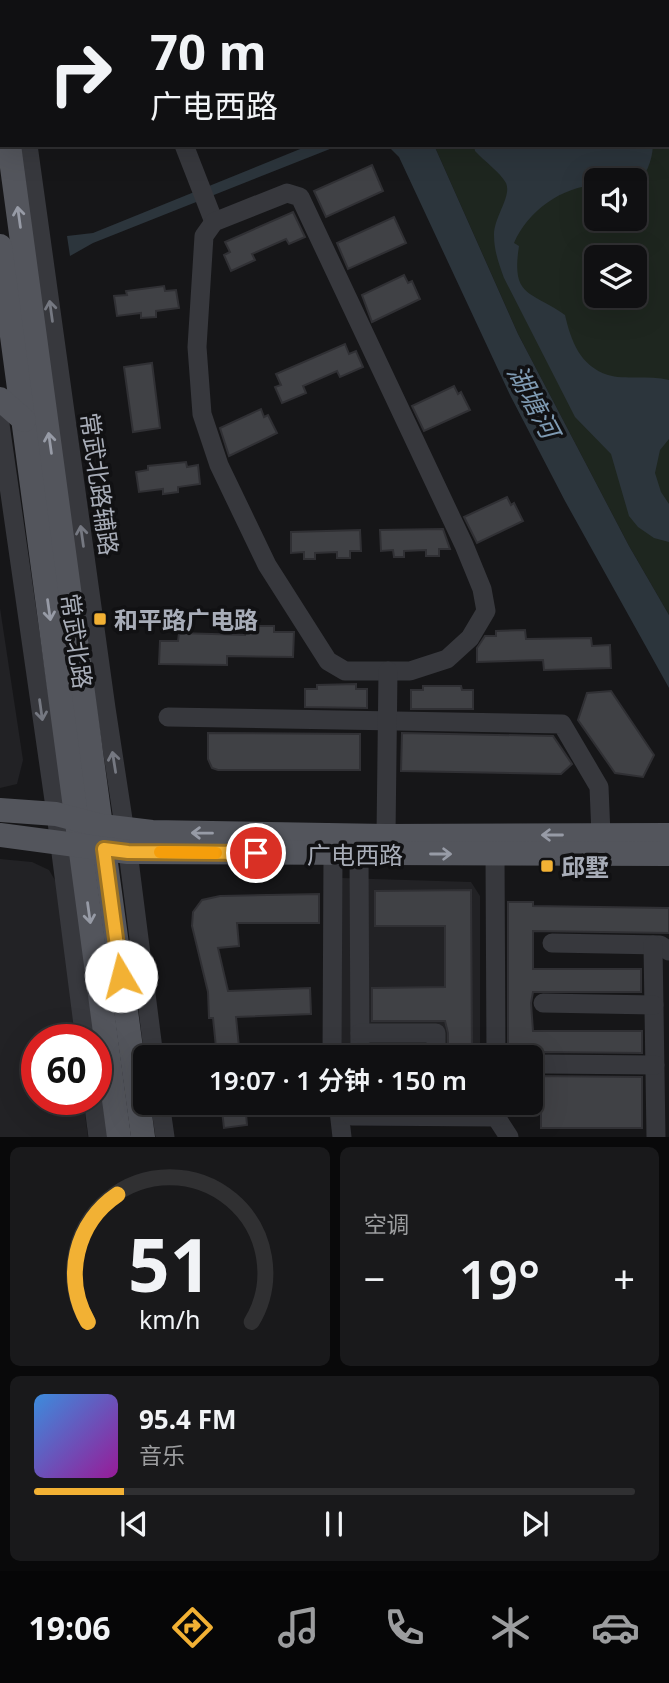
<!DOCTYPE html>
<html lang="zh">
<head>
<meta charset="utf-8">
<style>
  :root { --surface:#101012; --page:#19191b; --text:#f1f3f6; --muted:#9c9d9f; --line:#303032; --accent:#f2b134 }
  body { margin:0; font-family:"Noto Sans","Noto Sans SC",sans-serif; background:var(--page); color:var(--text); height:100vh; display:flex; flex-direction:column; font-size:26px; white-space:nowrap }
  * { box-sizing:border-box; margin:0 }
  p { font-size:23px; color:var(--muted) }
  .icon { flex:none; width:38px; height:38px; fill:none; stroke:currentColor; stroke-width:2; stroke-linecap:round; stroke-linejoin:round }
  .map { position:relative; height:1137px; overflow:hidden }
  .drawer { display:flex; flex-direction:column; gap:10px; padding:10px; background:#09090a; flex:1 }
  .drawer>* { flex:none }
  .banner { position:absolute; left:0px; top:0px; width:670px; height:147px; box-shadow:0 7px 28px #0002,0 0 0 2px var(--line); background:#101012; color:var(--text); overflow:hidden }
  .fabs { position:absolute; left:584px; top:168px; display:grid; gap:14px }
  .fabs a { display:grid; place-items:center; width:63px; height:63px; border-radius:10px; background:var(--surface); box-shadow:0 7px 28px #0002,0 0 0 2px var(--line); font-size:35px }
  .speed { position:absolute; left:21px; top:1024px; display:flex; gap:14px; font-size:35px; font-weight:700; text-align:center }
  .speed>* { display:grid; place-content:center; width:91px; height:91px; border-radius:50%; background:var(--surface); box-shadow:0 7px 28px #0002,0 0 0 2px var(--line); line-height:1 }
  .speed .limit { border:10px solid #d22; background:#fff; color:#111 }
  .pin { position:absolute; display:grid; place-items:center; width:60px; height:60px; color:#fff; margin:-30px; border:4px solid #fff; border-radius:50%; box-shadow:0 2px 7px #0007 }
  .me { position:absolute; width:77px; margin:-38px; rotate:352deg; stroke-linejoin:round; filter:drop-shadow(0 0 5px #0008) }
  .turn { display:flex; align-items:center; gap:24px; height:147px; padding:0 35px; font-size:32px }
  .turn .icon { width:91px; height:91px; stroke-width:2.5 }
  .turn b { display:block; font-size:49px; line-height:60px }
  .big { font-size:52px; font-weight:600; line-height:1.1 }
  .drawer .widget { flex:1; display:flex; flex-direction:column; justify-content:center; gap:10px; min-width:0; padding:0 24px; border-radius:10px; background:var(--page) }
  .drawer .dial { align-items:center; gap:0 }
  .dial svg { height:182px; overflow:visible; fill:none; stroke:var(--line); stroke-width:7; stroke-linecap:round; text-anchor:middle }
  .dial text { fill:var(--text); stroke:none }
  .song { display:flex; align-items:center; gap:21px }
  .cover { width:84px; height:84px; border-radius:10px; background:linear-gradient(135deg,hsl(210 70% 55%),hsl(300 70% 35%)) }
  .played { height:7px; border-radius:4px; background:linear-gradient(90deg,var(--accent) 15%,var(--line) 15%) }
  .keys { display:flex; justify-content:space-around; direction:ltr }
  .heat { display:flex; justify-content:space-between; align-items:center; font-size:38px; direction:ltr }
  .drawer .tiles { flex:1; display:grid; gap:10px; grid-template-columns:1fr 1fr }
  .widget:last-child { grid-column:span 2 }
  .trip { position:absolute; left:133px; top:1045px; width:410px; height:70px; border-radius:10px; background:var(--surface); box-shadow:0 7px 28px #0002,0 0 0 2px var(--line); font-weight:600; line-height:70px; text-align:center }
  .menu { display:flex; height:112px; justify-content:space-around; align-items:center; background:#060607; color:var(--muted) }
  .menu .icon { width:49px; height:49px }
  .menu .on { color:var(--accent) }
  .menu b { font-size:32px; color:var(--text) }
  .map>svg:first-child { display:block }
  .built { fill:#222225 }
  .green { fill:#1e261f; fill-rule:evenodd }
  .water { fill:#2c353c }
  .building { fill:#404145; stroke:#303034; stroke-width:2 }
  .lines { fill:none; stroke-linecap:round; stroke-linejoin:round }
  .minor { stroke:#37383d; stroke-width:19 }
  .major { stroke:#53555c; stroke-width:24 }
  .oneway { stroke:#979ba6 }
  .oneway2 { stroke:#757881 }
  .route-casing { stroke:#9d7322; stroke-width:18 }
  .route { stroke:#f2b134; stroke-width:12 }
  .slow { stroke:#f59e0b; stroke-width:12 }
  .poi-dot { fill:#f2b134; stroke:#111113; stroke-width:2.5 }
  .labels { text-anchor:middle; dominant-baseline:central; stroke-width:7; stroke-linejoin:round; paint-order:stroke }
  .street-label { font-size:24px; fill:#a8adb8; stroke:#111113 }
  .poi-label { font-size:24px; font-weight:bold; fill:#a8adb8; stroke:#111113; text-anchor:start }
  .water-label { font-size:26px; font-style:italic; fill:#7f9bb3; stroke:#111113 }
</style>
</head>
<body>
<div class="map">
<svg width="669" height="1137" viewBox="0 0 669 1137">
  <rect width="100%" height="100%" fill="#161618"/>
  <g class="built">
    <path d="M0 608 23 760 17 784 0 788Z"/>
    <path d="M0 859 32 862 49 870 59 887 76 1039 37 1040V1099H83L88 1137H0Z"/>
    <path d="M342 878 471 882 480 896V1057H340Z"/>
  </g>
  <path class="green" d="M368 0H669V615L629 546 518 334 434 145H668V2ZM597 180H635V219H597ZM597 257H635V296H597Z"/>
  <g class="water">
    <path d="M310 145H340L93 243 70 256 67 236 93 233Z"/>
    <path d="M387 145H434L518 334 629 546 669 615V688L565 501 510 395 399 157Z"/>
    <path d="M474 145H653C652 163 646 174 635 188V180H597V185C562 186 527 212 514 243L519 246C511 298 530 290 565 315 571 341 580 366 608 375 624 380 649 375 669 380V439L660 450 655 473 661 492 669 504V542L654 538 638 527 629 516 611 454 575 417 504 278C499 264 494 251 494 235 494 217 512 196 506 183 500 172 484 161 475 151Z"/>
  </g>
  <g class="building">
    <path d="M372 165 383 191 326 217 314 191Z"/>
    <path d="M293 212 305 237 289 244 286 239 252 254 255 260 231 271 224 255 230 252 225 242Z"/>
    <path d="M394 217 406 243 348 269 337 243Z"/>
    <path d="M404 275 408 283 412 281 420 299 372 322 362 295Z"/>
    <path d="M164 286 165 291 176 290 179 308 156 311V317L141 318V313L117 316 114 296 127 295 126 291Z"/>
    <path d="M345 344 349 354 356 351 363 367 340 377 337 371 303 386 306 393 282 403 275 387 281 385 276 374Z"/>
    <path d="M152 363 160 428 133 432 124 367Z"/>
    <path d="M454 386 458 394 461 392 470 410 424 431 412 406Z"/>
    <path d="M261 409 264 417 268 415 277 433 229 456 220 428Z"/>
    <path d="M186 462 187 467 198 465 200 484 178 487V492L163 494V489L139 492 136 472 148 470V466Z"/>
    <path d="M507 497 511 505 514 503 523 521 477 543 464 517Z"/>
    <path d="M443 529 450 549H439V556H426V550L404 551V557H394L393 550 381 551 380 530Z"/>
    <path d="M360 530 361 551H350V558H337V552L315 553V559H304V552L291 553V532Z"/>
    <path d="M245 626H274V632H294L293 657 227 656V665L159 664 160 641H178L179 633 245 635Z"/>
    <path d="M525 630 526 639 591 638 592 646 610 645 611 668 544 670 543 660 477 662V648L485 636H496V631Z"/>
    <path d="M356 684V689H367V708L305 707V689H317V685Z"/>
    <path d="M423 686H461L462 690H473V709H411V690H423Z"/>
    <path d="M611 691 654 755 643 777 615 773 578 720 587 693Z"/>
    <path d="M208 733 360 734V770H218L212 768 208 759Z"/>
    <path d="M402 733 553 736 572 764 561 774 401 771Z"/>
    <path d="M471 890 472 1057H448V1033L445 1021H372V988L445 987V926H375V891Z"/>
    <path d="M319 894V923H237L239 946 218 948 228 991 310 988 311 1014 236 1017 240 1057H217L213 1018H209L208 992 192 926 193 912 202 900 220 896Z"/>
    <path d="M508 902H533V906L669 908V933L533 931V969H641V992H533L531 1003 533 1031H642V1053L543 1052 532 1054V1057H508Z"/>
    <path d="M530 1076 642 1077V1128H541V1107H530Z"/>
    <path d="M221 1102H245L247 1125 224 1128Z"/>
  </g>
  <g class="lines">
    <g class="minor">
      <path d="M105 2 106 0"/>
      <path d="M0 4 2 5"/>
      <path d="M28 145 106 708 128 852 154 1057"/>
      <path d="M184 145 214 222"/>
      <path d="M287 193 300 197 464 545 482 589 486 611 470 638 447 659 410 671H345L328 661 267 565 219 465 202 414 197 347 204 236 214 222Z"/>
      <path d="M0 424 56 814 85 1040"/>
      <path d="M168 717 562 724 599 787 601 835"/>
      <path d="M386 836 388 671"/>
      <path d="M359 854 360 1057"/>
      <path d="M495 854 496 1057"/>
      <path d="M552 943 660 945 669 951"/>
      <path d="M653 945 656 1137"/>
      <path d="M543 1003 654 1005"/>
      <path d="M360 1033H436V1057"/>
      <path d="M332 1057 333 854"/>
      <path d="M543 1064 655 1065"/>
      <path d="M93 1099 98 1137"/>
      <path d="M160 1102 165 1137"/>
      <path d="M338 1102 342 1137"/>
      <path d="M496 1102V1117L509 1137"/>
      <path d="M352 1116 496 1117"/>
    </g>
    <g class="major">
      <path d="M0 76 2 89"/>
      <path d="M9 145 143 1137"/>
      <path d="M0 246 119 1137"/>
      <path d="M0 399 24 420"/>
      <path d="M0 810 56 814 102 826 152 832 386 836 669 835"/>
      <path d="M0 835 128 852 669 854"/>
    </g>
  </g>
  <defs><path id="oneway-shaft" d="M-6 0H5M1.5-3L5.5 0L1.5 3" fill="none" stroke-width="1.6" stroke-linecap="round" stroke-linejoin="round" transform="scale(1.75)"/></defs>
  <g class="oneway">
    <use href="#oneway-shaft" transform="translate(19 217) rotate(-98)"/>
    <use href="#oneway-shaft" transform="translate(50 443) rotate(-98)"/>
    <use href="#oneway-shaft" transform="translate(49 610) rotate(82)"/>
    <use href="#oneway-shaft" transform="translate(202 833) rotate(-179)"/>
    <use href="#oneway-shaft" transform="translate(552 835) rotate(180)"/>
    <use href="#oneway-shaft" transform="translate(441 854)"/>
    <use href="#oneway-shaft" transform="translate(89 913) rotate(82)"/>
  </g>
  <g class="oneway2">
    <use href="#oneway-shaft" transform="translate(51 311) rotate(-98)"/>
    <use href="#oneway-shaft" transform="translate(82 536) rotate(-98)"/>
    <use href="#oneway-shaft" transform="translate(41 710) rotate(82)"/>
    <use href="#oneway-shaft" transform="translate(114 762) rotate(-99)"/>
  </g>
  <g class="lines">
    <defs>
      <path id="route" d="M121 976 104 849 128 852 256 853"/>
    </defs>
    <use href="#route" class="route-casing"/>
    <use href="#route" class="route"/>
    <path class="slow" d="M160 852 216 853"/>
  </g>
  <g class="poi-dot">
    <rect x="93" y="612" width="14" height="14" rx="3.5"/>
    <rect x="540" y="859" width="14" height="14" rx="3.5"/>
  </g>
  <g class="labels">
    <g class="street-label">
      <text transform="translate(100 484) rotate(82)">常武北路辅路</text>
      <text transform="translate(77 641) rotate(82)">常武北路</text>
      <text x="355" y="854">广电西路</text>
    </g>
    <g class="poi-label">
      <text x="114" y="619">和平路广电路</text>
      <text x="561" y="866">邱墅</text>
    </g>
    <g class="water-label">
      <text transform="translate(534 401) rotate(62)">湖塘河</text>
    </g>
  </g>
</svg>
<div class="fabs">
<a><svg class="icon" aria-label="sound" viewBox="0 0 24 24"><path d="M4 9h4l5-4v14l-5-4H4zM17 9q2 3 0 6"/></svg></a>
<a><svg class="icon" aria-label="layers" viewBox="0 0 24 24"><path d="M12 4l9 5-9 5-9-5zM3 14l9 5 9-5"/></svg></a>
</div>
<div class="speed"><div class="limit">60</div></div>
<div class="pin" style="left:256px;top:853px;background:#d93025"><svg class="icon" aria-label="arrive" viewBox="0 0 24 24"><path d="M6 21V4h12l-3 4 3 4H6"/></svg></div>
<svg class="me" style="left:121px;top:976px" viewBox="-20 -20 40 40"><circle r="19" fill="#fff"/><path d="M0-13L10 11 0 6-10 11z" fill="#f2b134"/></svg>
<div class="trip">19:07 · 1 分钟 · 150 m</div>
<div class="banner">
<div class="turn"><svg class="icon" aria-label="right" viewBox="0 0 24 24"><path d="M7 20v-9h11M14 6l5 5-5 5"/></svg><div><b>70 m</b>广电西路</div></div>
</div>
</div>
<section class="drawer">
<div class="tiles">
<div class="widget dial"><svg viewBox="0 0 100 80">
<path d="M14 69A42 42 0 1 1 86 69"/>
<path d="M14 69A42 42 0 0 1 27 13" stroke="#f2b134"/>
<text x="50" y="56" font-size="32" font-weight="700">51</text>
<text x="50" y="72" font-size="11">km/h</text>
</svg></div>
<div class="widget"><p>空调</p>
<div class="heat"><a>−</a><b class="big">19°</b><a>+</a></div>
</div>
<div class="widget">
<div class="song"><i class="cover"></i><div><b>95.4 FM</b><p>音乐</p></div></div>
<div class="played"></div>
<div class="keys"><svg class="icon" aria-label="previous" viewBox="0 0 24 24"><path d="M18 5L8 12l10 7zM5 5v14"/></svg><svg class="icon" aria-label="pause" viewBox="0 0 24 24"><path d="M8 5v14M16 5v14"/></svg><svg class="icon" aria-label="next" viewBox="0 0 24 24"><path d="M6 5l10 7-10 7zM19 5v14"/></svg></div>
</div>
</div>
</section>
<nav class="menu">
<b>19:06</b>
<svg class="icon on" aria-label="directions" viewBox="0 0 24 24"><path d="M12 3l9 9-9 9-9-9zM9 14v-3h6M13 9l2 2-2 2"/></svg>
<svg class="icon" aria-label="music" viewBox="0 0 24 24"><path d="M9 18V5l10-2v13"/><circle cx="6" cy="18" r="3"/><circle cx="16" cy="16" r="3"/></svg>
<svg class="icon" aria-label="phone" viewBox="0 0 24 24"><path d="M5 4h4l2 5-3 2q2 4 5 5l2-3 5 2v4C11 20 4 13 5 4z"/></svg>
<svg class="icon" aria-label="climate" viewBox="0 0 24 24"><path d="M12 3v18M4 7l16 10M4 17L20 7"/></svg>
<svg class="icon" aria-label="car" viewBox="0 0 24 24"><path d="M5 17H2v-5l4-1 3-4h7l3 4 3 1v5h-3M9 17h6M6 11h13"/><circle cx="7" cy="17" r="2"/><circle cx="17" cy="17" r="2"/></svg>
</nav>
</body>
</html>
